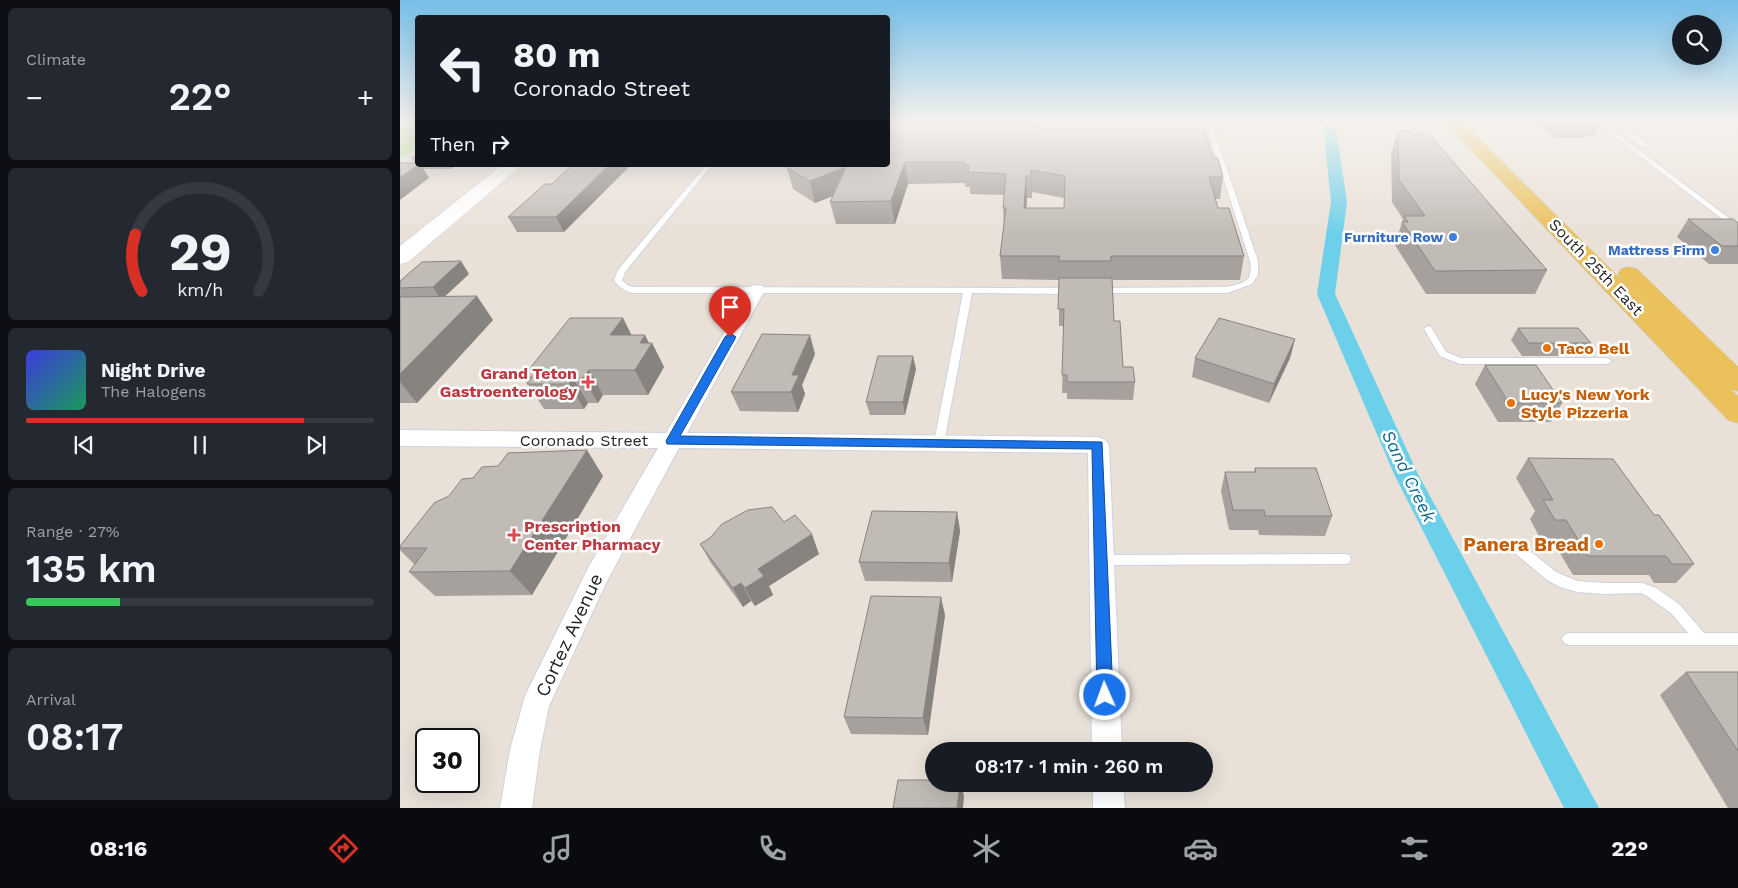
<!DOCTYPE html>
<html lang="en">
<head>
<meta charset="utf-8">
<style>
  :root { --surface:#171b24; --page:#242831; --text:#f1f3f6; --muted:#9ea1a6; --line:#363941; --accent:#d93025 }
  body { margin:0; font-family:"Work Sans",sans-serif; background:var(--page); color:var(--text); height:100vh; display:flex; flex-direction:column; font-size:19px; white-space:nowrap }
  * { box-sizing:border-box; margin:0 }
  p { font-size:16px; color:var(--muted) }
  .icon { flex:none; width:28px; height:28px; fill:none; stroke:currentColor; stroke-width:2; stroke-linecap:round; stroke-linejoin:round }
  .map { position:relative; flex:1; overflow:hidden }
  .side { display:flex; flex-direction:column; gap:8px; padding:8px; background:#0d0f14; width:400px }
  .side>* { flex:none }
  .guide { position:absolute; left:15px; top:15px; width:475px; height:152px; border-radius:5px; box-shadow:0 5px 20px #0002; background:#171b24; color:var(--text); overflow:hidden }
  .buttons { position:absolute; left:1272px; top:15px; display:grid; gap:10px }
  .buttons a { display:grid; place-items:center; width:50px; height:50px; border-radius:50%; background:var(--surface); box-shadow:0 5px 20px #0002; font-size:25px }
  .speed { position:absolute; left:15px; top:728px; display:flex; gap:10px; font-size:25px; font-weight:700; text-align:center }
  .speed>* { display:grid; place-content:center; width:65px; height:65px; border-radius:50%; background:var(--surface); box-shadow:0 5px 20px #0002; line-height:1 }
  .speed .limit { border:2px solid #111; border-radius:8px; background:#fff; color:#111 }
  .pin { position:absolute; display:grid; place-items:center; width:42px; height:42px; color:#fff; margin:-51px -21px; border-radius:50% 50% 50% 0; rotate:-45deg; box-shadow:0 0 5px #0007 }
  .pin .icon { rotate:45deg }
  .me { position:absolute; width:55px; margin:-28px; rotate:358deg; stroke-linejoin:round; filter:drop-shadow(0 0 4px #0008) }
  .turn { display:flex; align-items:center; gap:18px; height:105px; padding:0 15px; font-size:22px }
  .turn .icon { width:65px; height:65px; stroke-width:2.5 }
  .turn b { display:block; font-size:35px; line-height:42px }
  .then { display:flex; align-items:center; height:48px; padding:0 15px; background:#0003; gap:10px; font-size:19px }
  .big { font-size:38px; font-weight:600; line-height:1.1 }
  .side .widget { flex:1; display:flex; flex-direction:column; justify-content:center; gap:8px; min-width:0; padding:0 18px; border-radius:8px; background:var(--page) }
  .side .dial { align-items:center; gap:0 }
  .dial svg { height:130px; overflow:visible; fill:none; stroke:var(--line); stroke-width:7; stroke-linecap:round; text-anchor:middle }
  .dial text { fill:var(--text); stroke:none }
  .song { display:flex; align-items:center; gap:15px }
  .cover { width:60px; height:60px; border-radius:8px; background:linear-gradient(135deg,hsl(240 70% 55%),hsl(150 70% 35%)) }
  .played { height:5px; border-radius:2px; background:linear-gradient(90deg,var(--accent) 80%,var(--line) 80%) }
  .keys { display:flex; justify-content:space-around; direction:ltr }
  .heat { display:flex; justify-content:space-between; align-items:center; font-size:28px; direction:ltr }
  .charge { height:8px; border-radius:4px; background:linear-gradient(90deg,#34c759 27%,var(--line) 0) }
  .trip { position:absolute; left:525px; top:742px; width:288px; height:50px; border-radius:25px; background:var(--surface); box-shadow:0 5px 20px #0002; font-weight:600; line-height:50px; text-align:center }
  .tab-bar { display:flex; height:80px; justify-content:space-around; align-items:center; background:#090b0e; color:var(--muted) }
  .tab-bar .icon { width:35px; height:35px }
  .tab-bar .on { color:var(--accent) }
  .tab-bar b { font-size:22px; color:var(--text) }
  main { display:flex; flex:1; min-height:0 }
  .map>svg:first-child { display:block }
  .green { fill:#b3df95 }
  .lines { fill:none; stroke-linecap:round; stroke-linejoin:round }
  .canal { fill:#6cd0ea; fill-rule:evenodd }
  .service-casing { stroke:#cdd2e0; stroke-width:2 }
  .minor-casing { stroke:#cdd2e0; stroke-width:2 }
  .secondary-casing { stroke:#cdd2e0; stroke-width:1 }
  .primary-casing { stroke:#c3c3c3; stroke-width:1 }
  .service { fill:#fff; fill-rule:evenodd }
  .minor { fill:#fff; fill-rule:evenodd }
  .secondary { fill:#fff; fill-rule:evenodd }
  .primary { fill:#ebc15b; fill-rule:evenodd }
  .wall { fill:#a6a19c; fill-rule:evenodd }
  .shaded-wall { fill:#87837f }
  .building { fill:#c1bbb5; stroke:#87837f; fill-rule:evenodd }
  .route { fill:#1a73e8; stroke:#114b97 }
  .shop-dot { fill:#3f7fe0; stroke:#fff; stroke-width:2 }
  .food-dot { fill:#e8710a; stroke:#fff; stroke-width:2 }
  .health-dot { fill:#e0444e; stroke:#fff; stroke-width:2 }
  .labels { text-anchor:middle; dominant-baseline:central; stroke-width:5; stroke-linejoin:round; paint-order:stroke }
  .far-shop-label { font-size:14px; font-weight:bold; fill:#366cbe; stroke:#fff; text-anchor:end }
  .street-label { font-size:16px; fill:#272727; stroke:#fff }
  .food-label { font-size:16px; font-weight:bold; fill:#c56008; stroke:#fff; text-anchor:start }
  .health-label { font-size:16px; font-weight:bold; fill:#be3a42; stroke:#fff; text-anchor:end }
  .water-label { font-size:18px; font-style:italic; fill:#116c90; stroke:#fff }
  .near-food-label { font-size:19px; font-weight:bold; fill:#c56008; stroke:#fff; text-anchor:end }
  .near-street-label { font-size:19px; fill:#272727; stroke:#fff }
</style>
</head>
<body>
<main>
<section class="side">
<div class="widget"><p>Climate</p>
<div class="heat"><a>−</a><b class="big">22°</b><a>+</a></div>
</div>
<div class="widget dial"><svg viewBox="0 0 100 80">
<path d="M14 69A42 42 0 1 1 86 69"/>
<path d="M14 69A42 42 0 0 1 10 34" stroke="#d93025"/>
<text x="50" y="56" font-size="32" font-weight="700">29</text>
<text x="50" y="72" font-size="11">km/h</text>
</svg></div>
<div class="widget">
<div class="song"><i class="cover"></i><div><b>Night Drive</b><p>The Halogens</p></div></div>
<div class="played"></div>
<div class="keys"><svg class="icon" aria-label="previous" viewBox="0 0 24 24"><path d="M18 5L8 12l10 7zM5 5v14"/></svg><svg class="icon" aria-label="pause" viewBox="0 0 24 24"><path d="M8 5v14M16 5v14"/></svg><svg class="icon" aria-label="next" viewBox="0 0 24 24"><path d="M6 5l10 7-10 7zM19 5v14"/></svg></div>
</div>
<div class="widget"><p>Range · 27%</p><b class="big">135 km</b><div class="charge"></div></div>
<div class="widget"><p>Arrival</p><b class="big">08:17</b></div>
</section>
<div class="map">
<svg width="1338" height="808" viewBox="0 0 1338 808">
  <rect width="100%" height="100%" fill="#e9e1d8"/>
  <path class="green" d="M0 122H17L18 148 0 159Z"/>
  <g class="lines">
    <path class="canal" d="M923 122H935L947 202 935 294 1018 474 1199 808H1164L994 474 917 294 931 202Z"/>
    <defs>
      <g id="service">
        <path d="M488 122H517L514 124H488Z"/>
        <path d="M625 122H811L858 261V275L852 284 827 293H698L697 291 701 288 827 287 842 283 849 278 851 269 850 261 806 124H628Z"/>
        <path d="M1195 122H1202L1338 225V231Z"/>
        <path d="M1218 122H1224L1230 130 1249 145V147C1238 148 1224 131 1218 122Z"/>
        <path d="M1056 123 1059 125 1058 126 1008 127 1005 125 1008 123Z"/>
        <path d="M306 165H312L225 272 222 280 227 285 233 287 671 288 675 291 671 294 572 293 544 443 543 446H535L534 443 563 293H232C223 290 219 287 214 280L218 270Z"/>
        <path d="M1028 326 1031 327 1046 352 1061 358H1207L1212 361 1207 364H1060L1040 356 1024 329Z"/>
        <path d="M1121 546 1125 547 1156 572 1177 581 1204 583H1242L1256 588 1280 605 1304 633H1338V645H1169L1164 643 1162 639 1164 635 1169 633H1288L1271 613 1247 596 1241 593 1204 594 1177 592 1160 587 1147 580 1117 555 1115 551 1117 547Z"/>
        <path d="M945 554 949 555 951 559 949 563 945 564 701 565 697 564 695 560 697 556 701 555Z"/>
      </g>
      <g id="minor">
        <path d="M357 285 363 286 365 290 287 433 698 437 705 440 709 445 722 751H692L688 453 279 448 206 583 149 706 140 750 132 808H100L110 750 125 696 188 568 258 448 0 446V430L266 433 349 290 351 286Z"/>
        <path d="M693 784H723L725 808H693Z"/>
      </g>
      <path id="secondary" d="M102 165H122L8 262 0 264V246Z"/>
      <path id="primary" d="M1045 122H1062L1278 336 1221 279 1218 274 1221 269 1229 267 1237 269 1338 367V391L1330 389 1338 396V423L1328 420Z"/>
    </defs>
    <use href="#service" class="service-casing"/>
    <use href="#minor" class="minor-casing"/>
    <use href="#secondary" class="secondary-casing"/>
    <use href="#primary" class="primary-casing"/>
    <use href="#service" class="service"/>
    <use href="#minor" class="minor"/>
    <use href="#secondary" class="secondary"/>
    <use href="#primary" class="primary"/>
  </g>
  <g class="wall">
    <path d="M501 122H640V128L813 158 823 177 820 199H815L818 208 844 256 840 280H712L714 321 723 367 735 382 733 400 667 399V393H662L664 326H659V280L602 279 600 256 604 227 603 208 604 195 570 194V187H565V183L508 184 495 224H436L430 202 433 196 415 203 393 189 387 168 498 130ZM632 192 664 198V208H626L627 198H632Z"/>
    <path d="M1136 122H1202L1195 136H1185L1184 138H1155Z"/>
    <path d="M998 131 1147 270 1135 294H1026L995 245 1003 219 992 202 991 152Z"/>
    <path d="M18 154V165H56L51 169H23L29 178 15 163 12 158Z"/>
    <path d="M152 184 164 232H117L108 217Z"/>
    <path d="M1288 219 1338 223V264H1309L1277 237Z"/>
    <path d="M69 274 45 296 93 320 17 403H0V281Z"/>
    <path d="M223 318 231 335 249 343H252L264 367 248 395H203L198 403H188L184 409H144L123 377Z"/>
    <path d="M1118 328 1191 343 1183 356H1122L1111 340Z"/>
    <path d="M895 339 890 358 869 403 792 377 795 358Z"/>
    <path d="M415 354 402 385 405 394 398 412 340 411 331 392Z"/>
    <path d="M1085 365 1162 403 1151 422H1098L1075 384Z"/>
    <path d="M516 369 505 415H470L466 402Z"/>
    <path d="M1128 458 1254 515 1294 564 1276 583H1254L1249 575H1173L1152 540H1141L1130 519 1135 511 1116 478Z"/>
    <path d="M855 468 932 516 925 536 859 535 858 530H829L821 491 825 472H854Z"/>
    <path d="M203 476 132 595 35 596 9 572 15 565 0 550V546Z"/>
    <path d="M557 512 560 531 552 582 465 581 459 562Z"/>
    <path d="M384 522 419 554 369 586 373 595 355 606 351 601 343 607 311 563 300 544Z"/>
    <path d="M545 615 528 735 451 734 444 717Z"/>
    <path d="M1286 672H1338V808H1328L1260 695Z"/>
  </g>
  <g class="shaded-wall">
    <path d="M639 122H640L641 126 639 149Z"/>
    <path d="M505 162 508 184 495 224 491 201Z"/>
    <path d="M18 165H21L29 178 0 200V177Z"/>
    <path d="M49 165H56L51 169Z"/>
    <path d="M209 165H231L164 232 156 217Z"/>
    <path d="M446 167 451 189 415 203 410 181Z"/>
    <path d="M631 170 632 192V198L631 176Z"/>
    <path d="M626 176 627 198 625 231 624 208Z"/>
    <path d="M61 261 69 274 41 300 33 287Z"/>
    <path d="M77 296 93 320 17 403 0 382V374Z"/>
    <path d="M223 318 235 342 210 335Z"/>
    <path d="M245 335 250 345 252 343 264 367 248 395 235 370 240 343Z"/>
    <path d="M410 335 415 354 402 385 405 394 398 412 391 392 392 375Z"/>
    <path d="M895 339 890 358 869 403 874 384Z"/>
    <path d="M513 356 516 369 505 415 503 402Z"/>
    <path d="M189 370 203 395 198 403 183 378Z"/>
    <path d="M173 378 188 403 184 409 169 384Z"/>
    <path d="M187 450 203 476 132 595 110 571Z"/>
    <path d="M557 512 560 531 552 582 549 563Z"/>
    <path d="M412 534 419 554 369 586 373 595 355 606 345 588 358 569Z"/>
    <path d="M341 583 351 601 343 607 333 588Z"/>
    <path d="M541 597 545 615 528 735 523 718Z"/>
    <path d="M560 784H561L564 796 563 808H557Z"/>
  </g>
  <g class="building">
    <path d="M501 122H639L638 128H804L813 158H818L823 177H809L818 208H829L844 256H711V261H659V256H600L606 208H603L606 174 568 172 569 165H563L564 162H505L491 201 430 202 446 167 410 181 387 168 389 165H488V133L498 130ZM631 170 665 176 664 208H624L626 176H631Z"/>
    <path d="M998 131H1010L1012 133H1028L1147 270 1035 271 1002 222H1008L1004 216H1025L999 180Z"/>
    <path d="M18 154V158H12Z"/>
    <path d="M0 163H18V165L0 177Z"/>
    <path d="M172 165H209L156 217H108L145 184H152Z"/>
    <path d="M1288 219H1333L1338 223V246H1322Z"/>
    <path d="M61 261 33 287 0 288V281L22 262Z"/>
    <path d="M659 278H712L714 321H720L723 367H733L735 382H667V375H662L664 309H658Z"/>
    <path d="M77 296 0 374V297Z"/>
    <path d="M170 318H223L210 335H245L240 343H252L235 370H189L183 378H173L169 384H127L132 377H123Z"/>
    <path d="M819 318 895 339 874 384 795 358Z"/>
    <path d="M1118 328H1178L1191 343H1129Z"/>
    <path d="M362 334 410 335 392 375H399L391 392H331Z"/>
    <path d="M478 356H513L503 402H466Z"/>
    <path d="M1085 365H1136L1162 403H1109Z"/>
    <path d="M187 450 110 571 9 572 27 548H0V546L34 503 49 496 62 479 73 478 82 467 98 466 108 453Z"/>
    <path d="M1128 458 1213 459 1254 515H1259L1294 564H1272L1266 556H1188L1166 520H1155L1143 500H1153Z"/>
    <path d="M855 468H916L932 516H865L864 510H833L825 472H856Z"/>
    <path d="M372 507 384 522 395 515 412 534 358 569 364 576 345 588 341 583 333 588 300 544 310 538 322 524 348 510Z"/>
    <path d="M472 511 557 512 549 563 459 562Z"/>
    <path d="M471 596 541 597 523 718 444 717Z"/>
    <path d="M1286 672H1338V751Z"/>
    <path d="M498 780H534V784H560L557 808H493Z"/>
  </g>
  <linearGradient id="sky" x2="0" y2="1"><stop stop-color="#76bfe9"/><stop offset="0.52" stop-color="#f5f2ed"/><stop offset="1" stop-color="#f5f2ed" stop-opacity="0"/></linearGradient>
  <rect width="1338" height="235" fill="url(#sky)"/>
  <path class="route" d="M330 333 336 337 280 436 702 442 713 695 711 700 705 703 700 700 697 695 692 449 267 444 266 441 325 337Z"/>
  <g class="shop-dot">
    <circle cx="1053" cy="237" r="5"/>
    <circle cx="1315" cy="250" r="5"/>
  </g>
  <g class="food-dot">
    <circle cx="1147" cy="348" r="5"/>
    <circle cx="1111" cy="403" r="5"/>
    <circle cx="1199" cy="544" r="5"/>
  </g>
  <g class="health-dot">
    <path d="M185.5 374.5h5v5h5v5h-5v5h-5v-5h-5v-5h5z"/>
    <path d="M111.5 527.5h5v5h5v5h-5v5h-5v-5h-5v-5h5z"/>
  </g>
  <g class="labels">
    <g class="far-shop-label">
      <text x="1043" y="237">Furniture Row</text>
      <text x="1305" y="250">Mattress Firm</text>
    </g>
    <g class="street-label">
      <text transform="translate(1196 267) rotate(46)">South 25th East</text>
      <text x="184" y="440">Coronado Street</text>
    </g>
    <g class="food-label">
      <text x="1157" y="348">Taco Bell</text>
      <text x="1121" y="394">Lucy's New York<tspan x="1121" dy="18">Style Pizzeria</tspan></text>
    </g>
    <g class="health-label">
      <text x="177" y="373">Grand Teton<tspan x="177" dy="18">Gastroenterology</tspan></text>
      <text x="124" y="526" text-anchor="start">Prescription<tspan x="124" dy="18">Center Pharmacy</tspan></text>
    </g>
    <g class="water-label">
      <text transform="translate(1009 476) rotate(64)">Sand Creek</text>
    </g>
    <g class="near-food-label">
      <text x="1189" y="544">Panera Bread</text>
    </g>
    <g class="near-street-label">
      <text transform="translate(169 635) rotate(-65)">Cortez Avenue</text>
    </g>
  </g>
</svg>
<div class="buttons">
<a><svg class="icon" aria-label="search" viewBox="0 0 24 24"><circle cx="10" cy="10" r="6"/><path d="M15 15l6 6"/></svg></a>
</div>
<div class="speed"><div class="limit">30</div></div>
<div class="pin" style="left:330px;top:337px;background:#d93025"><svg class="icon" aria-label="arrive" viewBox="0 0 24 24"><path d="M6 21V4h12l-3 4 3 4H6"/></svg></div>
<svg class="me" style="left:705px;top:695px" viewBox="-20 -20 40 40"><circle r="17" fill="#1a73e8" stroke="#fff" stroke-width="3"/><path d="M0-11L8 9 0 5-8 9z" fill="#fff"/></svg>
<div class="trip">08:17 · 1 min · 260 m</div>
<div class="guide">
<div class="turn"><svg class="icon" aria-label="left" viewBox="0 0 24 24"><path d="M17 20v-9H6M10 6l-5 5 5 5"/></svg><div><b>80 m</b>Coronado Street</div></div>
<div class="then">Then<svg class="icon" aria-label="right" viewBox="0 0 24 24"><path d="M7 20v-9h11M14 6l5 5-5 5"/></svg></div>
</div>
</div>
</main>
<nav class="tab-bar">
<b>08:16</b>
<svg class="icon on" aria-label="directions" viewBox="0 0 24 24"><path d="M12 3l9 9-9 9-9-9zM9 14v-3h6M13 9l2 2-2 2"/></svg>
<svg class="icon" aria-label="music" viewBox="0 0 24 24"><path d="M9 18V5l10-2v13"/><circle cx="6" cy="18" r="3"/><circle cx="16" cy="16" r="3"/></svg>
<svg class="icon" aria-label="phone" viewBox="0 0 24 24"><path d="M5 4h4l2 5-3 2q2 4 5 5l2-3 5 2v4C11 20 4 13 5 4z"/></svg>
<svg class="icon" aria-label="climate" viewBox="0 0 24 24"><path d="M12 3v18M4 7l16 10M4 17L20 7"/></svg>
<svg class="icon" aria-label="car" viewBox="0 0 24 24"><path d="M5 17H2v-5l4-1 3-4h7l3 4 3 1v5h-3M9 17h6M6 11h13"/><circle cx="7" cy="17" r="2"/><circle cx="17" cy="17" r="2"/></svg>
<svg class="icon" aria-label="filters" viewBox="0 0 24 24"><path d="M4 7h16M4 17h16"/><circle cx="9" cy="7" r="2"/><circle cx="15" cy="17" r="2"/></svg>
<b>22°</b>
</nav>
</body>
</html>
